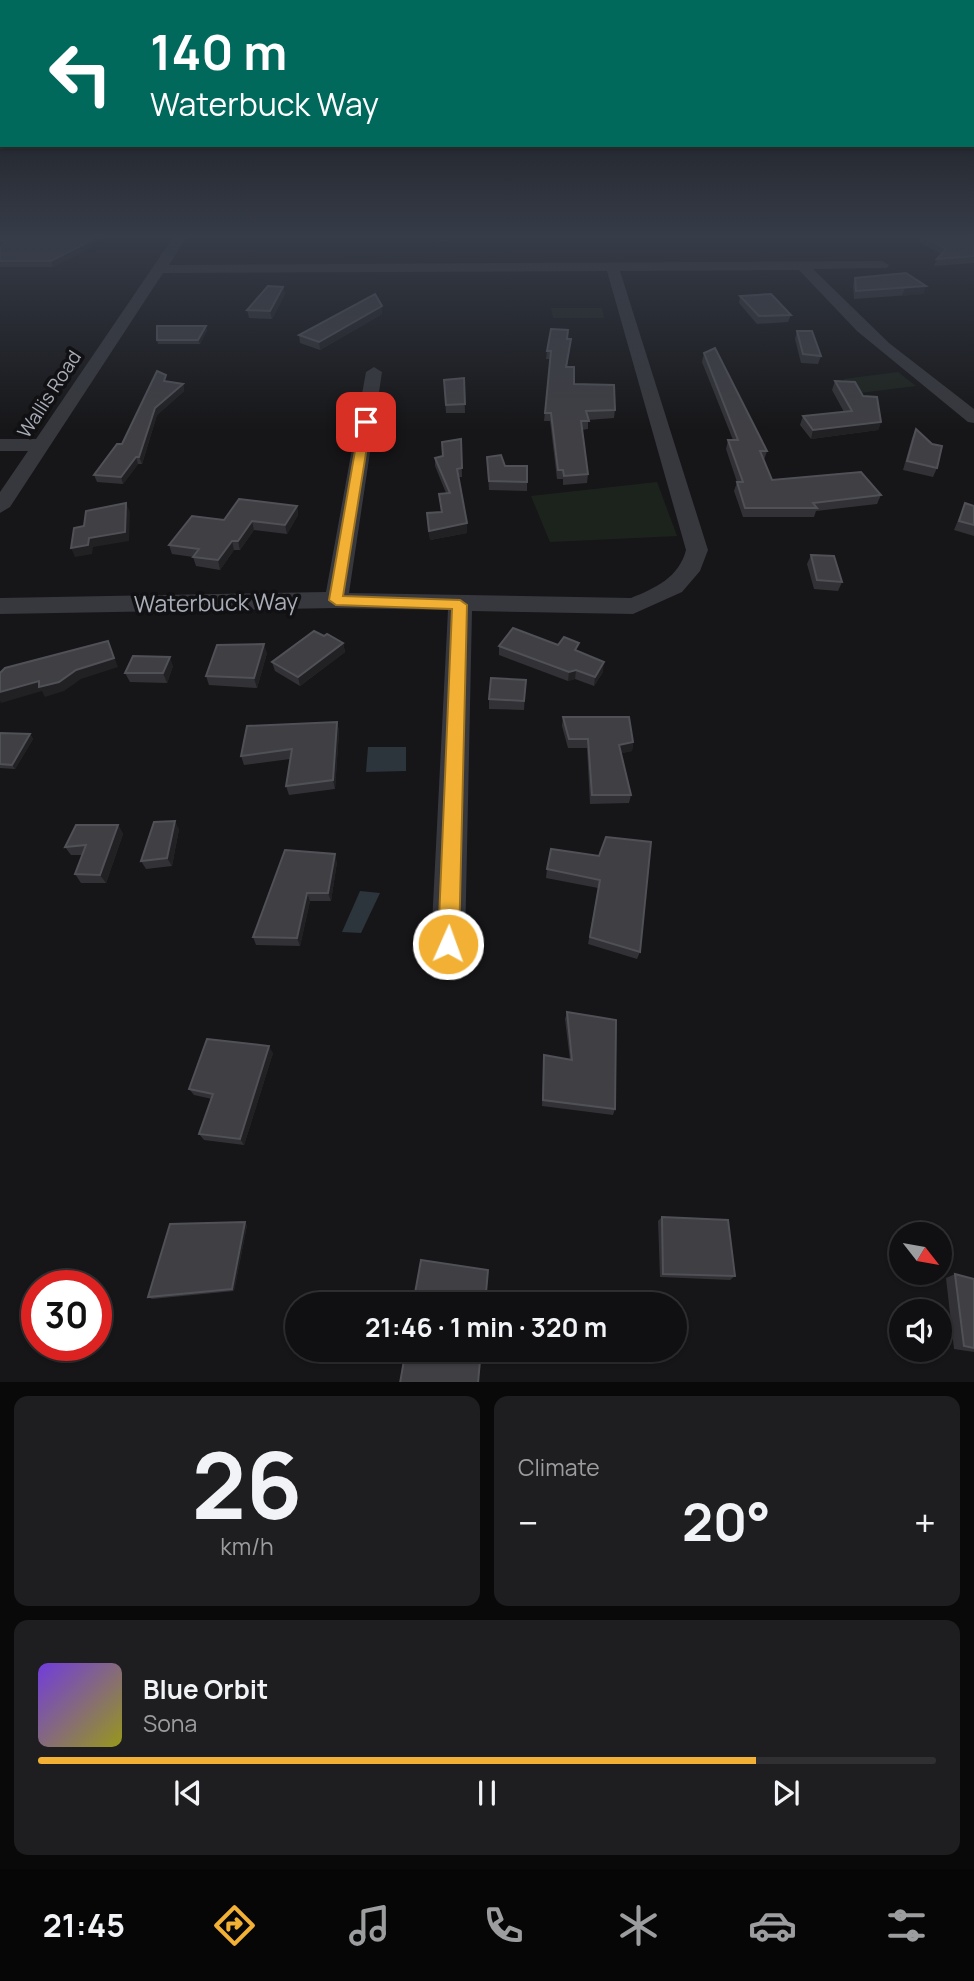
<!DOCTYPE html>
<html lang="en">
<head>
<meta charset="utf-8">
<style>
  :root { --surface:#101012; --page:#1e1e20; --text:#f1f3f6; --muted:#9c9d9f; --line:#303032; --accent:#f2b134 }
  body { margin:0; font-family:Manrope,sans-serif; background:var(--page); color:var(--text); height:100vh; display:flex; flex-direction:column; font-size:26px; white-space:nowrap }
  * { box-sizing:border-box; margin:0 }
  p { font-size:23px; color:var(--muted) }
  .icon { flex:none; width:38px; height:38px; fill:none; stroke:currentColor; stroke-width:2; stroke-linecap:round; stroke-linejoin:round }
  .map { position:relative; height:1382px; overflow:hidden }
  .details { display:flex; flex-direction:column; gap:14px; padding:14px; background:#09090a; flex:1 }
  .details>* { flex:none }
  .hud { position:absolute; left:0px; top:0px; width:975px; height:147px; box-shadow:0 2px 5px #0004,0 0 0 2px var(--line); background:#00695c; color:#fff; overflow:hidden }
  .needle { width:46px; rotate:121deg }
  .tools { position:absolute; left:889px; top:1222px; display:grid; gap:14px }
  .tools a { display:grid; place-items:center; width:63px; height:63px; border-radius:50%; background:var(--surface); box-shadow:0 2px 5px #0004,0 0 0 2px var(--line); font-size:35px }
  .speed { position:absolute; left:21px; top:1270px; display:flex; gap:14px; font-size:35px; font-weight:700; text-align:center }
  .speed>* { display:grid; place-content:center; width:91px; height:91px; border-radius:50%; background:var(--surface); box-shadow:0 2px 5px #0004,0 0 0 2px var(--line); line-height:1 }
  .speed .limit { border:10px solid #d22; background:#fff; color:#111 }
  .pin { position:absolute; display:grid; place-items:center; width:60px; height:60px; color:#fff; margin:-30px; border-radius:14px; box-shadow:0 4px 10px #0006 }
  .me { position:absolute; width:77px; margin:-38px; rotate:2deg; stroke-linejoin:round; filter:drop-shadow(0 0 5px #0008) }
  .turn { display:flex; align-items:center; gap:24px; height:147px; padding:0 35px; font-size:32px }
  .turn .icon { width:91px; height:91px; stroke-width:2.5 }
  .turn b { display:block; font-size:49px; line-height:60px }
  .big { font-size:52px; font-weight:700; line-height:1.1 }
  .details .tile { flex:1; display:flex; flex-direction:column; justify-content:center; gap:10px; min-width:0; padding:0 24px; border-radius:14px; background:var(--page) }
  .details .dial { align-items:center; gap:0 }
  .dial b { font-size:91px; line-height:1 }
  .song { display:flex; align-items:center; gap:21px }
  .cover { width:84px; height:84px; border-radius:10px; background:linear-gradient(135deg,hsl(260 70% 55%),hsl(60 70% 35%)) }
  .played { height:7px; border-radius:4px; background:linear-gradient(90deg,var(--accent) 80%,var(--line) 80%) }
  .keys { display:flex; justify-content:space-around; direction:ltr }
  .heat { display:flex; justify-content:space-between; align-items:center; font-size:38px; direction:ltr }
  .details .tiles { flex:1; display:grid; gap:14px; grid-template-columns:1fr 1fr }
  .tile:last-child { grid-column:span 2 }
  .trip { position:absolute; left:285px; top:1292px; width:402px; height:70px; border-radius:35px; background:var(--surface); box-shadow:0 2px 5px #0004,0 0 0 2px var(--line); font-weight:700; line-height:70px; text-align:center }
  .tabs { display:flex; height:112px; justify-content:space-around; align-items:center; background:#060607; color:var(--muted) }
  .tabs .icon { width:49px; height:49px }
  .tabs .current { color:var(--accent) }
  .tabs b { font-size:32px; color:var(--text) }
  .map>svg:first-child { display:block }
  .green { fill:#1c231d }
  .water { fill:#2c353c }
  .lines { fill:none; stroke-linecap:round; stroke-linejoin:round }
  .minor { fill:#37383d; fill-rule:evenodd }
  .wall { fill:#323236 }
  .shaded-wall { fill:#212124 }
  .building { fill:#3f3f44; stroke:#4f5156; stroke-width:2 }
  .route { fill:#f2b134; stroke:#9d7322; stroke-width:2 }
  .labels { text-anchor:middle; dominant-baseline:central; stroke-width:7; stroke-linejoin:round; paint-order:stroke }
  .far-street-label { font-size:19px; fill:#a8adb8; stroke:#111113 }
  .street-label { font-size:23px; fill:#a8adb8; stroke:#111113 }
</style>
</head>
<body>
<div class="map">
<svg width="974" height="1383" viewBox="0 0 974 1383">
  <rect width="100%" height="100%" fill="#161618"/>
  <g class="green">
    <path d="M551 308H602L604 318H553Z"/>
    <path d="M898 372 916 386 860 393 843 379Z"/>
    <path d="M657 482 677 536 550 542 531 496Z"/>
  </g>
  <g class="water">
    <path d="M368 747H406V771L366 772Z"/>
    <path d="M360 891 380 893 361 933 342 932Z"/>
  </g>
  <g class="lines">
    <path class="minor" d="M174 236H187L169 265 882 261 889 265 887 268 813 269 889 343 974 409V423L968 422 857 331 799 270 620 271 708 550 700 571 682 592 633 614 472 611 465 944 460 955 448 960 436 955 431 944 448 610 336 608 0 614V598L326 592 366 372 374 367 382 372 349 593 631 598C656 588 679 577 686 550L607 271 163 273 10 507 0 513V492L28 451H0V439H36Z"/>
  </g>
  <g class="wall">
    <path d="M0 236 103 238 93 244 94 246 53 267H0V247L1 245H0Z"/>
    <path d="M368 236H397L369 237Z"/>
    <path d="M634 236H659L646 239Z"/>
    <path d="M918 236H966L974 240V263L934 266 937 259 941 254 919 242 920 238Z"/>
    <path d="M855 278 926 286 923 294 854 299 853 286Z"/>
    <path d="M283 287 285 294 272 319 249 318 247 310Z"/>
    <path d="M740 296 791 315 788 322 757 324 739 303Z"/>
    <path d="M382 306V314L320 350 300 343 299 335Z"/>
    <path d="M207 330 200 344H158L157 340Z"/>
    <path d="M797 331 821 356 818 364 801 363 795 339Z"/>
    <path d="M568 339H571L567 367 574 384 615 410 614 418 588 420V429L582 430 588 474 587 483 563 485V479H557L550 421H544L550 359H546L547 351Z"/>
    <path d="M704 353 767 451 764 460 772 480 881 495 877 504 816 511 814 517H743L734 491 737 482 726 449 728 440H733L702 362Z"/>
    <path d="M464 378 465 413H446L444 380Z"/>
    <path d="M168 381 183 384 184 391 157 415 142 464H138L123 484 97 482 94 475 122 444Z"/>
    <path d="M835 381 863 396 881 422 878 430 811 439 800 425 803 416 844 412 832 390Z"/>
    <path d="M916 429 932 444 937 468 933 477 903 470 912 438Z"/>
    <path d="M461 439 462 477H458L467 533 430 540 427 513 441 512 439 494 446 493 435 466V458L443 456Z"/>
    <path d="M487 457 505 466H527V491L489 490Z"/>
    <path d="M965 503 974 506V505V536L954 530Z"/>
    <path d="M297 506 298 515 287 534 254 530 240 550H234L220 570 196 566 193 557 172 554 169 545 224 520Z"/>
    <path d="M811 555 842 582 838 591 814 589 807 564Z"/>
    <path d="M324 636 343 643 345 652 300 686 275 671 272 662Z"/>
    <path d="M499 646 578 651 603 672 594 686 575 679 568 681 499 655Z"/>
    <path d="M267 653 257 688 209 685 206 676Z"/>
    <path d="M173 666 167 683 130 682 125 673Z"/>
    <path d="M526 680 524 710 489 709V699Z"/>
    <path d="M563 717 633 742 632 751 621 753 631 795 629 803 590 804 587 748H568L562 726Z"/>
    <path d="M337 722 339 731 335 789 289 795 286 786 290 759 244 765 241 756Z"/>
    <path d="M0 733 30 734 33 739 15 769 0 768Z"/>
    <path d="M118 825 123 834 106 883H81L75 874 82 855H71L65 847Z"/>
    <path d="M179 829 172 866 146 869 141 861Z"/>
    <path d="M599 856 640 952 637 959 588 944 598 888 546 878 547 869Z"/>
    <path d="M337 862 331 901H310L300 946 256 945 253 937Z"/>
    <path d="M567 1012 615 1109 613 1115 542 1106 544 1055 570 1060 565 1019Z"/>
    <path d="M273 1053 244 1145 204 1140 199 1134 212 1099 194 1095 189 1089Z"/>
    <path d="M662 1217 735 1276 730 1280 660 1277 658 1221Z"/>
    <path d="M247 1225 234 1291 152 1299 148 1297Z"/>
    <path d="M955 1274 974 1279V1352L954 1349 946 1278Z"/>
  </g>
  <g class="shaded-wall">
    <path d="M95 236H103V238L93 244 94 246 53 267 51 261Z"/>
    <path d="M439 236H456L438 244V237Z"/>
    <path d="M647 236H659L646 239Z"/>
    <path d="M926 286 923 294 902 296 905 288Z"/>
    <path d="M283 287 285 294 272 319 270 311Z"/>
    <path d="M382 306V314L320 350 319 342Z"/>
    <path d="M206 326 207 330 200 344 198 340Z"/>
    <path d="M183 384 184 391 157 415 142 464 139 457 155 408Z"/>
    <path d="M881 422 878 430 811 439 813 430Z"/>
    <path d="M136 457 138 464 123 484 121 477Z"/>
    <path d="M126 503 130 512 129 541 93 547 92 554 75 557 71 548 89 538Z"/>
    <path d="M297 506 298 515 287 534 285 525Z"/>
    <path d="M252 521 254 530 240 550 238 541Z"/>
    <path d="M467 523V533L430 540 429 531Z"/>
    <path d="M232 541 234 550 220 570 218 560Z"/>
    <path d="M108 641 118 667 81 679 64 691 45 697 42 691 1 703 0 701V692L39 681Z"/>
    <path d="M343 643 345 652 300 686 298 677Z"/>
    <path d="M264 644 267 653 257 688 254 678Z"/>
    <path d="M170 657 173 666 167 683 163 673Z"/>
    <path d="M604 662 603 672 594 686 595 677Z"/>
    <path d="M576 670 575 679 568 681 569 672Z"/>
    <path d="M337 722 339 731 335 789 333 780Z"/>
    <path d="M30 734 33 739 15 769 12 765Z"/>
    <path d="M633 742 632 751 618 754 619 745Z"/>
    <path d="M175 821 179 829 172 866 167 858Z"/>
    <path d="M118 825 123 834 106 883 100 875Z"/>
    <path d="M335 854 337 862 331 901 328 893Z"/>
    <path d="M307 893 310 901 300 946 297 938Z"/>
    <path d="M269 1046 273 1053 244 1145 240 1139Z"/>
    <path d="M245 1222 247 1225 234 1291 232 1289Z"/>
  </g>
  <g class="building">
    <path d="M0 236H95L88 240H92L51 261H0V247L7 241 0 240Z"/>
    <path d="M924 236H966L974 240V256L937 259 946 249Z"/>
    <path d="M906 273 926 286 856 291 855 278Z"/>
    <path d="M268 286 283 287 270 311 247 310Z"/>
    <path d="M375 294 382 306 319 342 299 335Z"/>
    <path d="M771 294 791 315 759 316 740 296Z"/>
    <path d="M157 326H206L198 340H157Z"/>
    <path d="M551 329 568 330 567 339H571L566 367H574V384L614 385 615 410 586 411 589 421H581L588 474 564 476 563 470H558L551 413H545L551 351H547Z"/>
    <path d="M797 331H812L821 356 803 354Z"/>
    <path d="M715 348 767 451H760L772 480 861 472 881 495 813 503 817 508H745L737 482H743L728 440H738L704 353Z"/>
    <path d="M157 371 166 375 164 381 183 384 155 408 139 457H136L121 477 94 475 117 444H122Z"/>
    <path d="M464 378 465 404 446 405 444 380Z"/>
    <path d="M835 381 855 382 863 396 877 397 881 422 813 430 803 416 852 411Z"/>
    <path d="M916 429 932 444 942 446 937 468 907 461Z"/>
    <path d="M461 439 462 468 457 469 467 523 429 531 427 513 442 512 439 494 450 493 435 458 443 456 442 442Z"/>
    <path d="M501 455 505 466H527V482L489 481 487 457Z"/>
    <path d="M239 499 297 506 285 525 252 521 238 541H232L218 560 193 557 199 549 169 545 192 516 224 520Z"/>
    <path d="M126 503 125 532 89 538 88 545 71 548 74 528 84 526 86 511Z"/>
    <path d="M965 503 974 506V525L959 521Z"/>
    <path d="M811 555 834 556 842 582 817 580Z"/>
    <path d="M513 628 558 645 564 637 579 643 575 650 604 662 595 677 576 670 569 672 499 646Z"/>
    <path d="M314 631 324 636 327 634 343 643 298 677 272 662Z"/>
    <path d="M108 641 114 658 76 670 59 682 39 687V681L0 692V673L5 668Z"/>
    <path d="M264 644 254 678 206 676 217 645Z"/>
    <path d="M133 656 170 657 163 673H125Z"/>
    <path d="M491 678 526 680 524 701 489 699Z"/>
    <path d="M563 717H629L633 742 619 745 631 795H592L588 739H569Z"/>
    <path d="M337 722 333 780 286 786 292 749 241 756 247 726Z"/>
    <path d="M0 733 30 734 12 765 0 764Z"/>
    <path d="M175 821 167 858 141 861 154 822Z"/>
    <path d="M76 825H118L100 875 75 874 86 845 65 847Z"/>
    <path d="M606 837 651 842 640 952 590 937 600 880 547 869 551 849 599 856Z"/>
    <path d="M285 850 335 854 328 893H307L297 938 253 937Z"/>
    <path d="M567 1012 616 1020 615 1109 543 1100 544 1055 572 1060Z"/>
    <path d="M207 1039 269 1046 240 1139 199 1134 213 1094 189 1089Z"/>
    <path d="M662 1217 728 1220 735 1276 663 1274Z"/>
    <path d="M245 1222 232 1289 148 1297 170 1224Z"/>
    <path d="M421 1260 488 1270 485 1304H413Z"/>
    <path d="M955 1274 974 1279V1348L964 1346Z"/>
    <path d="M406 1349H481L478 1383H400Z"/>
  </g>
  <linearGradient id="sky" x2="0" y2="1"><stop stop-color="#0c0c0d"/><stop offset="0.55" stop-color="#363c48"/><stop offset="1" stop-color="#363c48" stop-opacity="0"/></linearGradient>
  <rect width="974" height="430" fill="url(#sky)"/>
  <path class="route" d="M366 419 371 422 343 596 460 600 467 605 459 944 456 951 448 954 441 951 438 944 452 609 336 605 329 600 360 422Z"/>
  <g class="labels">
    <g class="far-street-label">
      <text transform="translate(49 394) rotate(-57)">Wallis Road</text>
    </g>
    <g class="street-label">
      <text transform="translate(216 602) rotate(-1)">Waterbuck Way</text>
    </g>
  </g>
</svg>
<div class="tools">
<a><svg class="needle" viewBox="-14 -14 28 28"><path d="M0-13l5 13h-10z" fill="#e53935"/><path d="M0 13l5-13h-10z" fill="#9c9d9f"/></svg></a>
<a><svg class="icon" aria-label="sound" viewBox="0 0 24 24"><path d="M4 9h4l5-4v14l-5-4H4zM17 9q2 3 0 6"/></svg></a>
</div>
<div class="speed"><div class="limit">30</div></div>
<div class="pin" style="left:366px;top:422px;background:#d93025"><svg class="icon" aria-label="arrive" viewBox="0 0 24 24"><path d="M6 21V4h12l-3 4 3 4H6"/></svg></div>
<svg class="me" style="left:448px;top:944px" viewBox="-20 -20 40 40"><circle r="17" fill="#f2b134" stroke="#fff" stroke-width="3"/><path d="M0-11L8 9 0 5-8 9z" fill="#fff"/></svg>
<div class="trip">21:46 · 1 min · 320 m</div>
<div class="hud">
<div class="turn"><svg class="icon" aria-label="left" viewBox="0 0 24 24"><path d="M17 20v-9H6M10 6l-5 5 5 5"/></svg><div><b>140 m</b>Waterbuck Way</div></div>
</div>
</div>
<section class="details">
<div class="tiles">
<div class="tile dial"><b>26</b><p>km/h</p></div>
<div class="tile"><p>Climate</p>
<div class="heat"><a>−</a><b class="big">20°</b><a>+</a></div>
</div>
<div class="tile">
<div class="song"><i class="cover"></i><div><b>Blue Orbit</b><p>Sona</p></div></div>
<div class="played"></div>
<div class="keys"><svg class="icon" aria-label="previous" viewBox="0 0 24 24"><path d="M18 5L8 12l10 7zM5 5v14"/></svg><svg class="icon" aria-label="pause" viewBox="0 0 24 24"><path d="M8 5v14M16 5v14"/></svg><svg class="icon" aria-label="next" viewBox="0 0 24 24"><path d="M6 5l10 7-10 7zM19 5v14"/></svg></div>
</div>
</div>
</section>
<nav class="tabs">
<b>21:45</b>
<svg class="icon current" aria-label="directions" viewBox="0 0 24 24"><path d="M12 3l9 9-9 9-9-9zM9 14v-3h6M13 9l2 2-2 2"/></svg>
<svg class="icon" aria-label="music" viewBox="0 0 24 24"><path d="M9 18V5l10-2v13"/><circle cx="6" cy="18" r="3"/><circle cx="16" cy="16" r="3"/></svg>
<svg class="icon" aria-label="phone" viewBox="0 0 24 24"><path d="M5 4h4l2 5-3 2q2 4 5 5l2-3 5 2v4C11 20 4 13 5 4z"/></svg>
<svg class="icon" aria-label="climate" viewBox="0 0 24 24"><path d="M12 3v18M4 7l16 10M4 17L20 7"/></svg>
<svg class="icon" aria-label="car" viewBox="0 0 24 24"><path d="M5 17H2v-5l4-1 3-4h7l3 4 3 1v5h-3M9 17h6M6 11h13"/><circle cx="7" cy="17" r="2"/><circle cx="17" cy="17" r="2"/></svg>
<svg class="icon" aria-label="filters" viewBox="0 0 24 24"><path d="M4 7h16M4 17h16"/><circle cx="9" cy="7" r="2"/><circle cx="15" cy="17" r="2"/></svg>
</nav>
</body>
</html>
